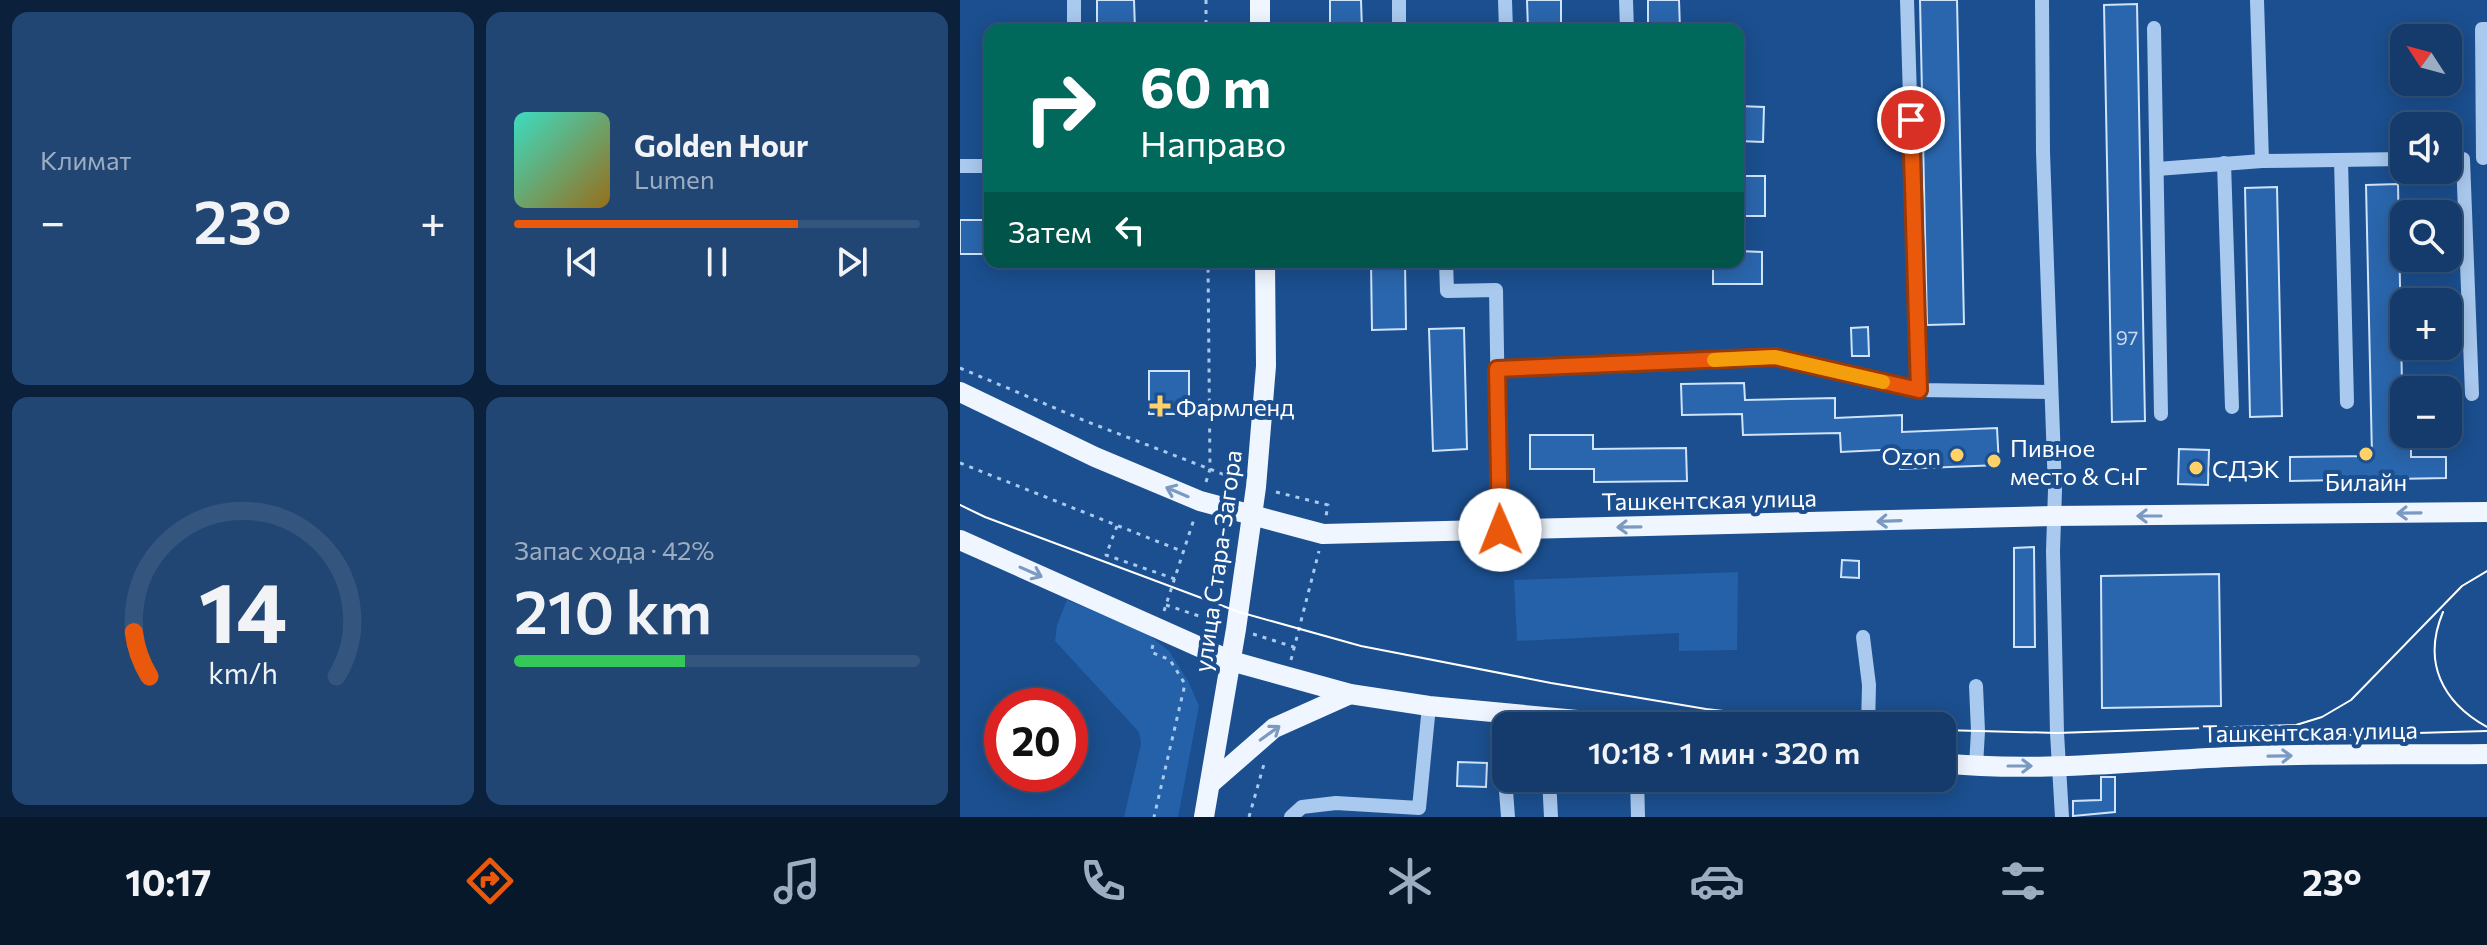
<!DOCTYPE html>
<html lang="ru">
<head>
<meta charset="utf-8">
<style>
  :root { --surface:#143b6b; --page:#214673; --text:#f1f3f6; --muted:#9dadc1; --line:#33557e; --accent:#ea580c }
  body { margin:0; font-family:Commissioner,sans-serif; background:var(--page); color:var(--text); height:100vh; display:flex; flex-direction:column; font-size:30px; white-space:nowrap }
  * { box-sizing:border-box; margin:0 }
  p { font-size:26px; color:var(--muted) }
  .icon { flex:none; width:44px; height:44px; fill:none; stroke:currentColor; stroke-width:2; stroke-linecap:round; stroke-linejoin:round }
  .map { position:relative; flex:1; overflow:hidden }
  .sheet { display:flex; flex-direction:column; gap:12px; padding:12px; background:#0b203b; width:960px }
  .sheet>* { flex:none }
  .banner { position:absolute; left:24px; top:24px; width:760px; height:244px; border-radius:16px; box-shadow:0 4px 20px #0003,0 0 0 2px var(--line); background:#00695c; color:#fff; overflow:hidden }
  .needle { width:52px; rotate:306deg }
  .buttons { position:absolute; left:1430px; top:24px; display:grid; gap:16px }
  .buttons a { display:grid; place-items:center; width:72px; height:72px; border-radius:16px; background:var(--surface); box-shadow:0 4px 20px #0003,0 0 0 2px var(--line); font-size:40px }
  .speed { position:absolute; left:24px; top:688px; display:flex; gap:16px; font-size:40px; font-weight:700; text-align:center }
  .speed>* { display:grid; place-content:center; width:104px; height:104px; border-radius:50%; background:var(--surface); box-shadow:0 4px 20px #0003,0 0 0 2px var(--line); line-height:1 }
  .speed .limit { border:12px solid #d22; background:#fff; color:#111 }
  .pin { position:absolute; display:grid; place-items:center; width:68px; height:68px; color:#fff; margin:-34px; border:4px solid #fff; border-radius:50%; box-shadow:0 2px 8px #0007 }
  .me { position:absolute; width:88px; margin:-44px; rotate:359deg; stroke-linejoin:round; filter:drop-shadow(0 0 6px #0008) }
  .turn { display:flex; align-items:center; gap:28px; height:168px; padding:0 24px; font-size:36px }
  .turn .icon { width:104px; height:104px; stroke-width:2.5 }
  .turn b { display:block; font-size:56px; line-height:68px }
  .then { display:flex; align-items:center; height:76px; padding:0 24px; background:#0003; gap:16px; font-size:30px }
  .big { font-size:60px; font-weight:600; line-height:1.1 }
  .sheet .card { flex:1; display:flex; flex-direction:column; justify-content:center; gap:12px; min-width:0; padding:0 28px; border-radius:16px; background:var(--page) }
  .sheet .dial { align-items:center; gap:0 }
  .dial svg { height:208px; overflow:visible; fill:none; stroke:var(--line); stroke-width:7; stroke-linecap:round; text-anchor:middle }
  .dial text { fill:var(--text); stroke:none }
  .song { display:flex; align-items:center; gap:24px }
  .cover { width:96px; height:96px; border-radius:12px; background:linear-gradient(135deg,hsl(170 70% 55%),hsl(40 70% 35%)) }
  .played { height:8px; border-radius:4px; background:linear-gradient(90deg,var(--accent) 70%,var(--line) 70%) }
  .keys { display:flex; justify-content:space-around; direction:ltr }
  .heat { display:flex; justify-content:space-between; align-items:center; font-size:44px; direction:ltr }
  .charge { height:12px; border-radius:6px; background:linear-gradient(90deg,#34c759 42%,var(--line) 0) }
  .sheet .tiles { flex:1; display:grid; gap:12px; grid-template-columns:repeat(2,1fr) }
  .trip { position:absolute; left:532px; top:712px; width:464px; height:80px; border-radius:16px; background:var(--surface); box-shadow:0 4px 20px #0003,0 0 0 2px var(--line); font-weight:600; line-height:80px; text-align:center }
  .menu { display:flex; height:128px; justify-content:space-around; align-items:center; background:#08182b; color:var(--muted) }
  .menu .icon { width:56px; height:56px }
  .menu .on { color:var(--accent) }
  .menu b { font-size:36px; color:var(--text) }
  main { display:flex; flex:1; min-height:0 }
  .map>svg:first-child { display:block }
  .green { fill:#2461a8 }
  .building { fill:#2a66ad; stroke:#cfe3fa; stroke-width:2 }
  .lines { fill:none; stroke-linecap:round; stroke-linejoin:round }
  .path { stroke:#a9c9ee; stroke-width:3; stroke-dasharray:4 6; stroke-linecap:butt }
  .minor { stroke:#a9c9ee; stroke-width:14 }
  .major { stroke:#f0f6ff; stroke-width:20 }
  .tram { stroke:#fff; stroke-width:2 }
  .oneway { stroke:#7b9ac1 }
  .route-casing { stroke:#983908; stroke-width:20 }
  .route { stroke:#ea580c; stroke-width:14 }
  .slow { stroke:#f59e0b; stroke-width:14 }
  .poi-dot { fill:#ffd166; stroke:#1b4f8f; stroke-width:3 }
  .labels { text-anchor:middle; dominant-baseline:central; stroke-width:8; stroke-linejoin:round; paint-order:stroke }
  .number-label { font-size:20px; fill:#cad9ea }
  .poi-label { font-size:24px; fill:#fff; stroke:#1b4f8f; text-anchor:start }
  .street-label { font-size:24px; fill:#fff; stroke:#1b4f8f }
</style>
</head>
<body>
<main>
<section class="sheet">
<div class="tiles">
<div class="card"><p>Климат</p>
<div class="heat"><a>−</a><b class="big">23°</b><a>+</a></div>
</div>
<div class="card">
<div class="song"><i class="cover"></i><div><b>Golden Hour</b><p>Lumen</p></div></div>
<div class="played"></div>
<div class="keys"><svg class="icon" aria-label="previous" viewBox="0 0 24 24"><path d="M18 5L8 12l10 7zM5 5v14"/></svg><svg class="icon" aria-label="pause" viewBox="0 0 24 24"><path d="M8 5v14M16 5v14"/></svg><svg class="icon" aria-label="next" viewBox="0 0 24 24"><path d="M6 5l10 7-10 7zM19 5v14"/></svg></div>
</div>
<div class="card dial"><svg viewBox="0 0 100 80">
<path d="M14 69A42 42 0 1 1 86 69"/>
<path d="M14 69A42 42 0 0 1 8 52" stroke="#ea580c"/>
<text x="50" y="56" font-size="32" font-weight="700">14</text>
<text x="50" y="72" font-size="11">km/h</text>
</svg></div>
<div class="card"><p>Запас хода · 42%</p><b class="big">210 km</b><div class="charge"></div></div>
</div>
</section>
<div class="map">
<svg width="1527" height="817" viewBox="0 0 1527 817">
  <rect width="100%" height="100%" fill="#1b4f8f"/>
  <g class="green">
    <path d="M778 572 777 650 719 651V633L557 641 554 580Z"/>
    <path d="M107 600 185 632 209 651 228 681 239 706 218 817H164L181 744 179 732 95 641 97 625Z"/>
  </g>
  <g class="building">
    <path d="M137 0H174L175 30H137Z"/>
    <path d="M370 0H401L402 30H370Z"/>
    <path d="M567 0H601V30H568Z"/>
    <path d="M688 0H719L720 30H688Z"/>
    <path d="M960 0H997L1004 324 967 325Z"/>
    <path d="M1177 4 1185 421 1152 422 1144 5Z"/>
    <path d="M778 106 804 107 803 142 778 141Z"/>
    <rect x="778" y="176" width="27" height="40"/>
    <path d="M1438 184 1443 435H1451V457H1486V478L1330 481V457L1412 456 1406 185Z"/>
    <path d="M1317 187 1322 416 1290 417 1285 188Z"/>
    <rect x="0" y="220" width="30" height="34"/>
    <path d="M778 251 802 252V284H753V262H778Z"/>
    <path d="M411 262H445L446 329 412 330Z"/>
    <path d="M908 327 909 356H892L891 328Z"/>
    <path d="M504 328 507 449 473 451 469 329Z"/>
    <rect x="189" y="371" width="40" height="43"/>
    <path d="M784 383 785 400 875 398V418L942 415V432L1037 428 1039 465 940 469V449L881 452 880 433 783 435 782 414 722 415 721 384Z"/>
    <path d="M570 435H633V449L726 448 727 481 634 482V469H570Z"/>
    <path d="M1219 449 1249 450 1248 485 1218 484Z"/>
    <path d="M1074 547 1075 647H1054V548Z"/>
    <path d="M882 560 899 561V578L881 577Z"/>
    <path d="M1259 574 1261 706 1142 708 1141 576Z"/>
    <path d="M498 762 527 763 526 787 497 786Z"/>
    <path d="M1141 777H1155V812L1113 816V801L1141 800Z"/>
  </g>
  <g class="lines">
    <g class="path">
      <path d="M246 0V30"/>
      <path d="M0 368 128 422 278 480"/>
      <path d="M0 463 224 552"/>
      <path d="M246 482 250 469 248 262"/>
      <path d="M316 492 368 505 366 516"/>
      <path d="M157 526 146 555 215 579"/>
      <path d="M206 605 260 623"/>
      <path d="M204 611 234 519"/>
      <path d="M293 634 334 647"/>
      <path d="M193 645 191 652 210 660 225 684 194 817"/>
      <path d="M331 660 359 551"/>
      <path d="M289 817 304 764"/>
    </g>
    <g class="minor">
      <path d="M439 0V30"/>
      <path d="M545 0 546 30"/>
      <path d="M666 0 667 30"/>
      <path d="M947 0 959 390"/>
      <path d="M1082 0 1083 152 1095 490 1093 551 1097 733 1102 817"/>
      <path d="M1297 0 1302 161"/>
      <path d="M1194 28 1201 414"/>
      <path d="M114 30V0"/>
      <path d="M1523 158 1522 29H1527"/>
      <path d="M1503 159 1512 394"/>
      <path d="M1381 160 1387 402"/>
      <path d="M1264 163 1272 407"/>
      <path d="M0 166H30"/>
      <path d="M1197 169 1302 161 1444 159"/>
      <path d="M486 262 487 291 536 290 540 530"/>
      <path d="M537 369 815 357 959 390 1090 392"/>
      <path d="M903 637 909 685 908 726"/>
      <path d="M1016 686 1018 731 1016 766"/>
      <path d="M540 712 548 817"/>
      <path d="M589 778 591 817"/>
      <path d="M677 778 678 817"/>
      <path d="M331 817 342 807 376 803 459 808 469 706"/>
    </g>
    <g class="major">
      <path d="M300 0V30"/>
      <path d="M0 392 135 457 240 501 363 534 1093 516 1527 512"/>
      <path d="M0 540 271 661 390 694 469 706 682 726"/>
      <path d="M982 763C1077 773 1175 761 1270 757 1355 753 1441 755 1527 754"/>
      <path d="M251 783 314 728 390 694"/>
      <path d="M244 817 276 629 296 487 306 366 305 262"/>
    </g>
    <g class="tram">
      <path d="M0 505 25 517 279 612 401 646 591 683 746 709 892 726"/>
      <path d="M1483 612C1462 662 1482 702 1527 727"/>
      <path d="M982 730 1097 733 1336 725 1362 717 1391 700 1502 586 1527 571"/>
      <path d="M1318 737 1527 731"/>
    </g>
  </g>
  <defs><path id="oneway-shaft" d="M-6 0H5M1.5-3L5.5 0L1.5 3" fill="none" stroke-width="1.6" stroke-linecap="round" stroke-linejoin="round" transform="scale(2)"/></defs>
  <g class="oneway">
    <use href="#oneway-shaft" transform="translate(217 492) rotate(-157)"/>
    <use href="#oneway-shaft" transform="translate(1449 513) rotate(179)"/>
    <use href="#oneway-shaft" transform="translate(1189 516) rotate(-180)"/>
    <use href="#oneway-shaft" transform="translate(929 521) rotate(178)"/>
    <use href="#oneway-shaft" transform="translate(669 527) rotate(179)"/>
    <use href="#oneway-shaft" transform="translate(71 572) rotate(24)"/>
    <use href="#oneway-shaft" transform="translate(310 733) rotate(-36)"/>
    <use href="#oneway-shaft" transform="translate(1320 756) rotate(-1)"/>
    <use href="#oneway-shaft" transform="translate(1060 766)"/>
  </g>
  <g class="lines">
    <defs>
      <path id="route" d="M540 530 537 369 815 357 959 390 951 120"/>
    </defs>
    <use href="#route" class="route-casing"/>
    <use href="#route" class="route"/>
    <path class="slow" d="M754 360 815 357 923 382"/>
  </g>
  <g class="poi-dot">
    <path d="M196 394h8v8h8v8h-8v8h-8v-8h-8v-8h8z"/>
    <circle cx="1406" cy="454" r="8"/>
    <circle cx="997" cy="455" r="8"/>
    <circle cx="1034" cy="461" r="8"/>
    <circle cx="1236" cy="468" r="8"/>
  </g>
  <g class="labels">
    <g class="number-label">
      <text x="1167" y="337">97</text>
    </g>
    <g class="poi-label">
      <text x="216" y="406">Фармленд</text>
      <text x="1050" y="447">Пивное<tspan x="1050" dy="28">место &amp; СнГ</tspan></text>
      <text x="981" y="455" text-anchor="end">Ozon</text>
      <text x="1252" y="468">СДЭК</text>
      <text x="1406" y="481" text-anchor="middle">Билайн</text>
    </g>
    <g class="street-label">
      <text transform="translate(749 499) rotate(-1)">Ташкентская улица</text>
      <text transform="translate(257 561) rotate(-82)">улица Стара-Загора</text>
      <text transform="translate(1350 731) rotate(-1)">Ташкентская улица</text>
    </g>
  </g>
</svg>
<div class="buttons">
<a><svg class="needle" viewBox="-14 -14 28 28"><path d="M0-13l5 13h-10z" fill="#e53935"/><path d="M0 13l5-13h-10z" fill="#9dadc1"/></svg></a>
<a><svg class="icon" aria-label="sound" viewBox="0 0 24 24"><path d="M4 9h4l5-4v14l-5-4H4zM17 9q2 3 0 6"/></svg></a>
<a><svg class="icon" aria-label="search" viewBox="0 0 24 24"><circle cx="10" cy="10" r="6"/><path d="M15 15l6 6"/></svg></a>
<a>+</a>
<a>−</a>
</div>
<div class="speed"><div class="limit">20</div></div>
<div class="pin" style="left:951px;top:120px;background:#d93025"><svg class="icon" aria-label="arrive" viewBox="0 0 24 24"><path d="M6 21V4h12l-3 4 3 4H6"/></svg></div>
<svg class="me" style="left:540px;top:530px" viewBox="-20 -20 40 40"><circle r="19" fill="#fff"/><path d="M0-13L10 11 0 6-10 11z" fill="#ea580c"/></svg>
<div class="trip">10:18 · 1 мин · 320 m</div>
<div class="banner">
<div class="turn"><svg class="icon" aria-label="right" viewBox="0 0 24 24"><path d="M7 20v-9h11M14 6l5 5-5 5"/></svg><div><b>60 m</b>Направо</div></div>
<div class="then">Затем<svg class="icon" aria-label="left" viewBox="0 0 24 24"><path d="M17 20v-9H6M10 6l-5 5 5 5"/></svg></div>
</div>
</div>
</main>
<nav class="menu">
<b>10:17</b>
<svg class="icon on" aria-label="directions" viewBox="0 0 24 24"><path d="M12 3l9 9-9 9-9-9zM9 14v-3h6M13 9l2 2-2 2"/></svg>
<svg class="icon" aria-label="music" viewBox="0 0 24 24"><path d="M9 18V5l10-2v13"/><circle cx="6" cy="18" r="3"/><circle cx="16" cy="16" r="3"/></svg>
<svg class="icon" aria-label="phone" viewBox="0 0 24 24"><path d="M5 4h4l2 5-3 2q2 4 5 5l2-3 5 2v4C11 20 4 13 5 4z"/></svg>
<svg class="icon" aria-label="climate" viewBox="0 0 24 24"><path d="M12 3v18M4 7l16 10M4 17L20 7"/></svg>
<svg class="icon" aria-label="car" viewBox="0 0 24 24"><path d="M5 17H2v-5l4-1 3-4h7l3 4 3 1v5h-3M9 17h6M6 11h13"/><circle cx="7" cy="17" r="2"/><circle cx="17" cy="17" r="2"/></svg>
<svg class="icon" aria-label="filters" viewBox="0 0 24 24"><path d="M4 7h16M4 17h16"/><circle cx="9" cy="7" r="2"/><circle cx="15" cy="17" r="2"/></svg>
<b>23°</b>
</nav>
</body>
</html>
